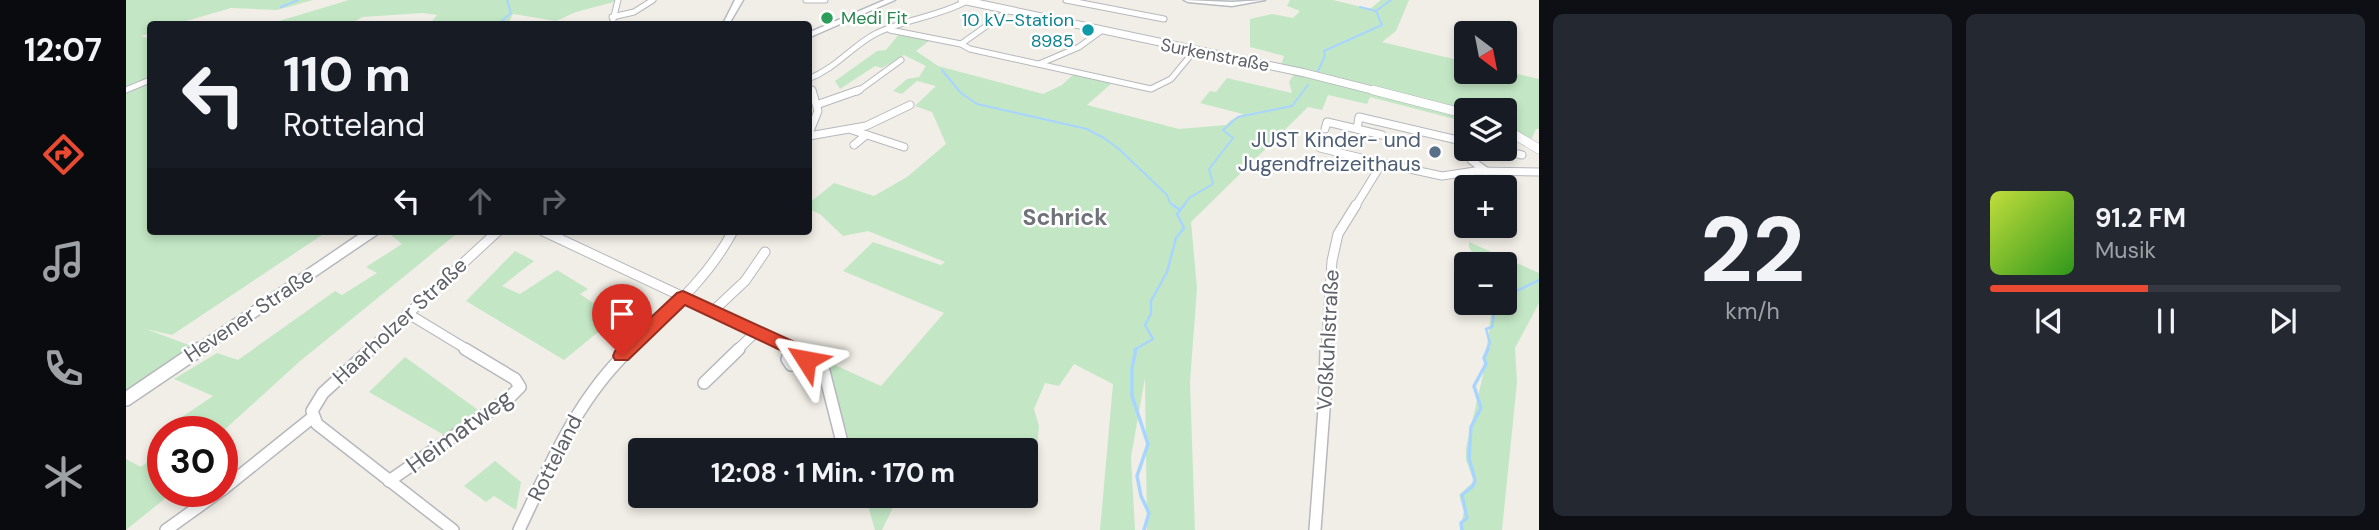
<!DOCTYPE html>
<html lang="de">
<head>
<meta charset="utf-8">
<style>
  :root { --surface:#171b24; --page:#242831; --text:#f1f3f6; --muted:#9ea1a6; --line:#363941; --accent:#ea4932 }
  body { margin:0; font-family:"DM Sans",sans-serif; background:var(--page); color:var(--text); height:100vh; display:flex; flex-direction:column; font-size:26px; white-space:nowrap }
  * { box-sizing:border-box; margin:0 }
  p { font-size:23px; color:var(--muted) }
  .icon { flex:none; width:38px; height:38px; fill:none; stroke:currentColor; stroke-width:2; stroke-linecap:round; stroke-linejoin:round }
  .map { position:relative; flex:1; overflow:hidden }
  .panel { display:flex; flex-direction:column; gap:14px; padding:14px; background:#0d0f14; width:840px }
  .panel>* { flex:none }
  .hud { position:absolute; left:21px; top:21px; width:665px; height:214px; border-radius:7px; box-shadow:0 4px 10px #0003; background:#171b24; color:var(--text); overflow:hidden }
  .needle { width:46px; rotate:148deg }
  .fabs { position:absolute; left:1328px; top:21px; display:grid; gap:14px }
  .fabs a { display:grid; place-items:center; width:63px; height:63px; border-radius:7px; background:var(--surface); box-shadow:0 4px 10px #0003; font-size:35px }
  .speed { position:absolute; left:21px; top:416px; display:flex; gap:14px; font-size:35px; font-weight:700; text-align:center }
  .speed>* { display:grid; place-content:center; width:91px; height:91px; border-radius:50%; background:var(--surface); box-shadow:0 4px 10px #0003; line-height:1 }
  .speed .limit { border:10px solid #d22; background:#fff; color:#111 }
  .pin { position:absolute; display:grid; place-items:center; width:60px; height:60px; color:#fff; margin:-72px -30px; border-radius:50% 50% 50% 0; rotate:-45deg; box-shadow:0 0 7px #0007 }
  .pin .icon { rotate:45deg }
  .me { position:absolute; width:77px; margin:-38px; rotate:304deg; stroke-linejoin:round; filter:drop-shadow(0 0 5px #0008) }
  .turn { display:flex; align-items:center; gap:24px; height:147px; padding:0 21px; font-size:32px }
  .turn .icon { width:91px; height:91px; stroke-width:2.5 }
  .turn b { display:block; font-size:49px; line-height:60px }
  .lanes { display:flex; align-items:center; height:66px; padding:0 21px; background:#0003; justify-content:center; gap:35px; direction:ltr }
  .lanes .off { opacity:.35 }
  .panel .tile { flex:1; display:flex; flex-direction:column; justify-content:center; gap:10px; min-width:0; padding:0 24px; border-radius:10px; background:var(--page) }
  .panel .dial { align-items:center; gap:0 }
  .dial b { font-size:91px; line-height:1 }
  .song { display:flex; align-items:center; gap:21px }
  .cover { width:84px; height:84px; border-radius:10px; background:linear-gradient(135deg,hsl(70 70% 55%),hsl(110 70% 35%)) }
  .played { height:7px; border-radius:4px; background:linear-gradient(90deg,var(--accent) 45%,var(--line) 45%) }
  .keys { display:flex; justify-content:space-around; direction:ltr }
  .panel .tiles { flex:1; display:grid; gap:14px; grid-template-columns:repeat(2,1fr) }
  .trip { position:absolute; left:502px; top:438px; width:410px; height:70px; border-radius:7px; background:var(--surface); box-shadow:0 4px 10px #0003; font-weight:700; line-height:70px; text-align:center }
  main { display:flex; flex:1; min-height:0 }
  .tabs { display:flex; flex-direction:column; width:126px; justify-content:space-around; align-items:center; background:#090b0e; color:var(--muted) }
  .tabs .icon { width:49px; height:49px }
  .tabs .on { color:var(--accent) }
  .tabs b { font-size:32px; color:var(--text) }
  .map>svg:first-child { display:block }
  .green { fill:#c3e7c5 }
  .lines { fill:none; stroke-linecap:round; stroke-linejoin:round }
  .stream-far2 { stroke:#a7d5ff; stroke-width:2 }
  .stream-far1 { stroke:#a7d5ff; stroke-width:2.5 }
  .stream { stroke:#a7d5ff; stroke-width:3.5 }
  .minor-far3-casing { stroke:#b6b8bd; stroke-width:7 }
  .minor-far2-casing { stroke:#b6b8bd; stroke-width:9 }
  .minor-far1-casing { stroke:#b6b8bd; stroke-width:11 }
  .minor-casing { stroke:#b6b8bd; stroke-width:14 }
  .tertiary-far3-casing { stroke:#b6b8bd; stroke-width:9 }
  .tertiary-far2-casing { stroke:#b6b8bd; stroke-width:10 }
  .tertiary-far1-casing { stroke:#b6b8bd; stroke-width:13 }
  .tertiary-casing { stroke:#b6b8bd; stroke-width:16 }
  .secondary-casing { stroke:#b7bac0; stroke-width:3 }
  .minor-far3 { stroke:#fff; stroke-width:5 }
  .minor-far2 { stroke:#fff; stroke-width:7 }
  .minor-far1 { stroke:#fff; stroke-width:9 }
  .minor { stroke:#fff; stroke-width:11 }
  .tertiary-far3 { stroke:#fff; stroke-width:7 }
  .tertiary-far2 { stroke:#fff; stroke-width:9 }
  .tertiary-far1 { stroke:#fff; stroke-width:10 }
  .tertiary { stroke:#fff; stroke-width:13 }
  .secondary { fill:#fff; fill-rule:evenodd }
  .route { fill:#ea4932; stroke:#982f20; stroke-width:2 }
  .leisure-dot { fill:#2e9e5b; stroke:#fff; stroke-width:2.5 }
  .culture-dot { fill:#0f9aa8; stroke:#fff; stroke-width:2.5 }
  .service-dot { fill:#5c6f8a; stroke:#fff; stroke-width:2.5 }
  .labels { text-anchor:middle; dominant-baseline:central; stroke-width:5; stroke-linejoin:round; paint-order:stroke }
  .far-leisure-label { font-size:18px; fill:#27864d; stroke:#fff; text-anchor:start }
  .far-culture-label { font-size:18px; fill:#0d838f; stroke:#fff; text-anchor:end }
  .far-street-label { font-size:18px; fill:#5e6167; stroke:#fff }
  .service-label { font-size:21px; fill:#4e5e75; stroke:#fff; text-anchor:end }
  .street-label { font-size:21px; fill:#5e6167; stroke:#fff }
  .neighbourhood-label { font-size:23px; font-weight:bold; fill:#6f7379; stroke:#fff }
  .near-street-label { font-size:24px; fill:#5e6167; stroke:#fff }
</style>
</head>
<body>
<main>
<nav class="tabs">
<b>12:07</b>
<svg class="icon on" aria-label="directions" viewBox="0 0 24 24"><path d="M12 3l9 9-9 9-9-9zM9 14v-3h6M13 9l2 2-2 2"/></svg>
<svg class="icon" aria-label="music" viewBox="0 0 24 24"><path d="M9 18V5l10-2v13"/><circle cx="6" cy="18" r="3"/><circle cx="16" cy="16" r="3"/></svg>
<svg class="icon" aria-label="phone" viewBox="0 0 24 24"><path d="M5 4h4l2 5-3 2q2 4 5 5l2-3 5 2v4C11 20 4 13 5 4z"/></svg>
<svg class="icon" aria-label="climate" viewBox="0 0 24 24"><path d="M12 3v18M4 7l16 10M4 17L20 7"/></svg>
</nav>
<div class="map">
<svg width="1413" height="530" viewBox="0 0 1413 530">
  <rect width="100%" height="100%" fill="#f0eee6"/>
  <g class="green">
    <path d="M0 0H187L151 10 105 8 50 24H24V33L15 36 24 39V231H202L46 335 20 329 68 347 0 395Z"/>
    <path d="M223 0H495L450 12 430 21 387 14 382 24H304L311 15 297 13 236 17 225 24H143Z"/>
    <path d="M1164 0H1207L1244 9 1255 0H1283L1270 31 1256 42 1340 62V72L1379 71 1413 79V129H1410L1405 140 1379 125V110H1340L1155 65 1158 56 1124 47V19L1146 14 1167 18 1174 11 1161 6Z"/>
    <path d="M774 33 804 40 790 51 812 66 917 94 936 85 948 74 986 83 961 105 1053 129 1100 125 1105 120 1117 114 1074 103 1084 91 1090 92 1101 78 1166 93 1163 82 1169 73 1340 115V122L1244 97 1241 104 1202 95 1196 110 1182 107 1065 222 1071 288 1064 382 1069 530H1021L1019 378 1005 457 1009 530H974L987 384 948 364 933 386 919 383 908 409 913 426 910 458 900 480V450H726L700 361 755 386 818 313 717 271 747 242 815 265 819 262 742 231 717 236 694 214 683 209 682 204 708 183 748 196 781 177 820 144 806 112 789 106 810 86 791 81 776 94 767 91 781 79 793 77 800 66 778 55 756 68 749 66 714 89 709 81 751 51 760 50Z"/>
    <path d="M260 231H334L173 362 96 432H61L66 428 50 421 87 396 48 379 91 353 112 360 209 291 216 295 251 273 240 267 276 244Z"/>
    <path d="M1343 242 1413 273V303L1389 348 1391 382 1376 530H1334L1338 511 1333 495 1348 481 1340 460V448L1357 375 1366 308 1362 303H1379V264H1353L1343 247Z"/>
    <path d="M389 251 408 261 376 286 394 294 431 270 462 289 454 294 470 305 483 296 504 306 438 360 340 301Z"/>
    <path d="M279 357 352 410 318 435 243 392Z"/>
    <path d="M37 451V492H47L0 530V459L15 467Z"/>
    <path d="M369 461 395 482 390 510 368 496 360 502 338 486Z"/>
    <path d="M739 495H773L756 530H749Z"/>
  </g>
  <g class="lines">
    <g class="stream-far2">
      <path d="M155 7 172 0"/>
      <path d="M1234 7 1250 11"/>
      <path d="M372 24 385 13 381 0"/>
      <path d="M816 70 835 93 851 104 961 129 978 138 993 149 1041 195 1044 203 1049 207"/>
      <path d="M1192 71 1199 56 1198 51 1256 25 1250 11 1265 0"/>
      <path d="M1057 207 1063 198 1087 184 1083 169 1107 138 1097 130 1112 117 1166 106 1182 85"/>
    </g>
    <g class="stream-far1">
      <path d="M1047 205 1054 210"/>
      <path d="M1352 256 1357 264"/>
      <path d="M1379 293 1393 290 1413 280"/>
      <path d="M1379 298V301"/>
      <path d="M1008 350 1027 339 1019 325 1025 314V301L1041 272 1050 238 1058 228 1051 214 1058 205"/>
      <path d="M1361 350 1364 343 1360 329 1366 327 1368 314 1377 303"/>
    </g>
    <g class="stream">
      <path d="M1010 349 1006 368V396L1022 444 1011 476 1015 496 1023 513 1018 530"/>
      <path d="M1336 530 1335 523 1341 518 1336 495 1347 486 1349 480 1343 458 1345 427 1355 408 1348 386 1360 364 1358 358 1362 349"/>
    </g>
    <defs>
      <g id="minor-far3">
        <path d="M680 0H699"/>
        <path d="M940 0 1038 19"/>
        <path d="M883 10 835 44 844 49 1025 89 1045 79 1069 50"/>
        <path d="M486 17 508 12 527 0"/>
        <path d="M486 24 492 0"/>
        <path d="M764 30 835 44"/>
        <path d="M913 64 953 47 975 31"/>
        <path d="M682 79C709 69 725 47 749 34 778 19 812 17 841 1"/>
        <path d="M682 86 687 92"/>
        <path d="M0 90 24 80"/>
        <path d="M731 92 775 60"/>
      </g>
      <g id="minor-far2">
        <path d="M693 104 733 90"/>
        <path d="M1199 129 1201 122 1231 129 1233 117 1340 142"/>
        <path d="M1231 129 1256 135"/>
        <path d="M726 130 778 147"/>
        <path d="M682 136 692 111 686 90"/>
        <path d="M683 136 740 126 784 105"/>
        <path d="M728 145 740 135"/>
        <path d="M1194 148 1256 163"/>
        <path d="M1346 149 1345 160 1360 171"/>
        <path d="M1369 149 1396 155"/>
        <path d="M1229 207 1256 163 1316 176 1349 171 1413 172"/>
      </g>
      <g id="minor-far1">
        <path d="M417 231 670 350"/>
        <path d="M587 311 619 281 639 252"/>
        <path d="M281 313 342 350"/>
        <path d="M243 350 372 231"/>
        <path d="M502 350C541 313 581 280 607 231"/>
        <path d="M611 350 631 331"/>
        <path d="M1200 350 1206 261 1212 234 1230 205"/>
      </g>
      <g id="minor">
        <path d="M245 349 197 393 186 411 191 424 327 530"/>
        <path d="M666 349 686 358 698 371 718 450"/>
        <path d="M666 349 661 359 665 365 678 363 680 355"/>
        <path d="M578 383 613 349"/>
        <path d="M263 481 384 397 394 387 389 379 339 349"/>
        <path d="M96 490 187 417"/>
        <path d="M40 530 93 492"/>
        <path d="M393 530C424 465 451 399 504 349"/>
        <path d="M1189 530 1199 396 1200 349"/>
      </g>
      <path id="tertiary-far3" d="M836 0 1179 73 1254 92"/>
      <g id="tertiary-far2">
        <path d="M1247 90 1340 114"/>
        <path d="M1379 129 1413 149"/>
      </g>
      <path id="tertiary-far1" d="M72 350 247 231"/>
      <path id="tertiary" d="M0 399 74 349"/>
      <g id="secondary">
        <path d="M609 0H617L603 24H597Z"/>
        <path d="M759 0H769L682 38V33Z"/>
        <path d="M1058 0 1106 2 1139 0 1106 6 1062 2Z"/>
      </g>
    </defs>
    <use href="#minor-far3" class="minor-far3-casing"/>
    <use href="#minor-far2" class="minor-far2-casing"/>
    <use href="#minor-far1" class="minor-far1-casing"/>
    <use href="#minor" class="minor-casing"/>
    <use href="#tertiary-far3" class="tertiary-far3-casing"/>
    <use href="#tertiary-far2" class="tertiary-far2-casing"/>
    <use href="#tertiary-far1" class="tertiary-far1-casing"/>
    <use href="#tertiary" class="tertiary-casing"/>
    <use href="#secondary" class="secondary-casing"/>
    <use href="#minor-far3" class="minor-far3"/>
    <use href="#minor-far2" class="minor-far2"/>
    <use href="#minor-far1" class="minor-far1"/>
    <use href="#minor" class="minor"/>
    <use href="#tertiary-far3" class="tertiary-far3"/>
    <use href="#tertiary-far2" class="tertiary-far2"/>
    <use href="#tertiary-far1" class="tertiary-far1"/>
    <use href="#tertiary" class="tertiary"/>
    <use href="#secondary" class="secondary"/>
  </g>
  <path class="route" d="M557 291 686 350 689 360 687 365H674L671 358 559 305 502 360H489L487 356 489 351 551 293Z"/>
  <circle class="leisure-dot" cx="701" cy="18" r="7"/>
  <circle class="culture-dot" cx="962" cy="30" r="7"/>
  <circle class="service-dot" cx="1309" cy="152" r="7"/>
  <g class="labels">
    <g class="far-leisure-label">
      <text x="715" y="18">Medi Fit</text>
    </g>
    <g class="far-culture-label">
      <text x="948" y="20">10 kV-Station<tspan x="948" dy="21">8985</tspan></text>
    </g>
    <g class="far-street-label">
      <text transform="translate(1089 55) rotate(11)">Surkenstraße</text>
    </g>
    <g class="service-label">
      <text x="1295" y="140">JUST Kinder- und<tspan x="1295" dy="24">Jugendfreizeithaus</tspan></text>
    </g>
    <g class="street-label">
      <text transform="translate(123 315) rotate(-34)">Hevener Straße</text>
      <text transform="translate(274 321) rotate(-43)">Haarholzer Straße</text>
      <text transform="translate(1202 340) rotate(-87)">Voßkuhlstraße</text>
      <text transform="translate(429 458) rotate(-63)">Rotteland</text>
    </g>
    <g class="neighbourhood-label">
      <text x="939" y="217">Schrick</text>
    </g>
    <g class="near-street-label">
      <text transform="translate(333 431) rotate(-36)">Heimatweg</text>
    </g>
  </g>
</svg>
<div class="fabs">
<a><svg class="needle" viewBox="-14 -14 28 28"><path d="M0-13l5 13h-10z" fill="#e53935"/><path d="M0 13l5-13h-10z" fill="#9ea1a6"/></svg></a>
<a><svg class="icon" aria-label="layers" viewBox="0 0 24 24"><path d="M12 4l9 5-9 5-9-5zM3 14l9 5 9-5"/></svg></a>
<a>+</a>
<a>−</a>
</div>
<div class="speed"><div class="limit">30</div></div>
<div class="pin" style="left:496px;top:356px;background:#d93025"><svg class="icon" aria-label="arrive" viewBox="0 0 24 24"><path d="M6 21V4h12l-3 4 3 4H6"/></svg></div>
<svg class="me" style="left:680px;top:360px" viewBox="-20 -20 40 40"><path d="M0-17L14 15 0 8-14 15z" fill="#ea4932" stroke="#fff" stroke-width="4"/></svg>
<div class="trip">12:08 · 1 Min. · 170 m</div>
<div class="hud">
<div class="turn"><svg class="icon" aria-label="left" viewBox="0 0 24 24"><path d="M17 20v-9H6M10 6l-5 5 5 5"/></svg><div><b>110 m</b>Rotteland</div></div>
<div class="lanes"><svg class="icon" aria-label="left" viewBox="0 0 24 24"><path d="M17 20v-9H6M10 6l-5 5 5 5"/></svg><svg class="icon off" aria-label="ahead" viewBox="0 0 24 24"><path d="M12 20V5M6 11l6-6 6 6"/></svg><svg class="icon off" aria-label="right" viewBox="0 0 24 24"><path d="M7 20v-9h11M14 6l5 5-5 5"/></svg></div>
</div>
</div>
<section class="panel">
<div class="tiles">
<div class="tile dial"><b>22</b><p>km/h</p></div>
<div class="tile">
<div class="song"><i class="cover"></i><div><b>91.2 FM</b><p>Musik</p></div></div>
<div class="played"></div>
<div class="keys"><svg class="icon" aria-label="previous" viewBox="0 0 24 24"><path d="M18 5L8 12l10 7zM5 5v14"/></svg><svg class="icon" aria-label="pause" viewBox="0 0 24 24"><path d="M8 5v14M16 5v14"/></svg><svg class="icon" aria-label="next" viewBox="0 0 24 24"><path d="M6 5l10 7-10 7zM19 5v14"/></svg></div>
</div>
</div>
</section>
</main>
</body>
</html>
